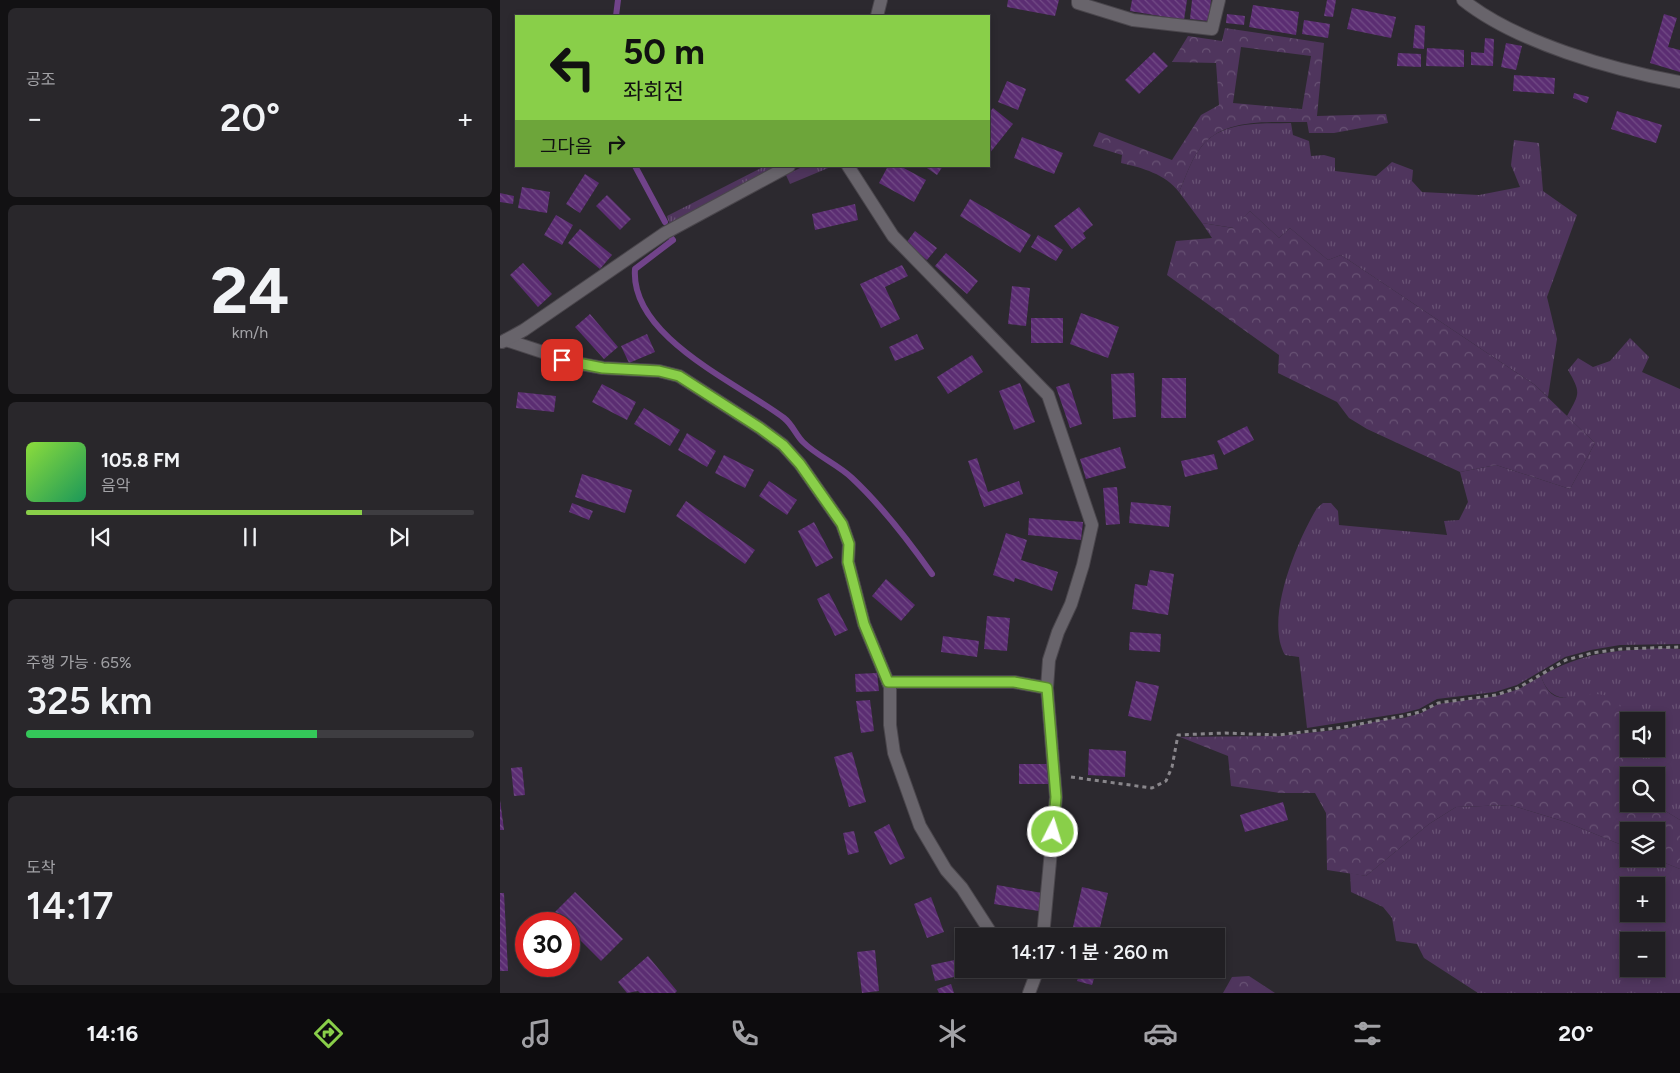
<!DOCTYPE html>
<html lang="ko">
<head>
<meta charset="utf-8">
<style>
  :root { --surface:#211f23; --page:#29272b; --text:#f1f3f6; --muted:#a2a2a6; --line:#3e3d41; --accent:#89cf49 }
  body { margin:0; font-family:Figtree,"Noto Sans KR",sans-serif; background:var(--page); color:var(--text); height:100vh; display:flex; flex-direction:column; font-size:19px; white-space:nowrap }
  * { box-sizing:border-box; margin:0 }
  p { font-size:16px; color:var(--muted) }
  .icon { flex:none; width:28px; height:28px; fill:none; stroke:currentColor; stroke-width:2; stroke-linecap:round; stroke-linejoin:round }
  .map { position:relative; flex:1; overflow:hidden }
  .panel { display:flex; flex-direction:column; gap:8px; padding:8px; background:#121113; width:500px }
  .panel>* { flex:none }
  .hud { position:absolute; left:15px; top:15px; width:475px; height:152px; border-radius:0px; box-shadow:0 2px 8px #0003,0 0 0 1px var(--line); background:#89cf49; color:#111; overflow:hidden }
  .buttons { position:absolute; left:1120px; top:712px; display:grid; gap:10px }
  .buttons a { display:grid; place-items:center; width:45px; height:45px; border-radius:0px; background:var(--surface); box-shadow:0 2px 8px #0003,0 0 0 1px var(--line); font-size:25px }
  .speed { position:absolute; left:15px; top:912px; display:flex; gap:10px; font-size:25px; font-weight:700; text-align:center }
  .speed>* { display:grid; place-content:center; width:65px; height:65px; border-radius:50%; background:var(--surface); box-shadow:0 2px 8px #0003,0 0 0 1px var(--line); line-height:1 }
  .speed .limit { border:8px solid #d22; background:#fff; color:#111 }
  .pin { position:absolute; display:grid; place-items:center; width:42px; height:42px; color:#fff; margin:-21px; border-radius:10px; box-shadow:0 2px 8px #0006 }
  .me { position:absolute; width:55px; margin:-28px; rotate:5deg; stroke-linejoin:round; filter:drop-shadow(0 0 4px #0008) }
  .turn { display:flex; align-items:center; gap:18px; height:105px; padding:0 25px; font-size:22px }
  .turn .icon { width:65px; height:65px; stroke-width:2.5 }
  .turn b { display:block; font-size:35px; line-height:42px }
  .then { display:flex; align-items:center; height:48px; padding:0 25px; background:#0003; gap:10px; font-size:19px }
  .big { font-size:38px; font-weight:600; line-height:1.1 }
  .panel .card { flex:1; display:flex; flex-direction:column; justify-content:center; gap:8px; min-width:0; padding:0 18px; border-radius:8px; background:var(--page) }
  .panel .dial { align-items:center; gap:0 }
  .dial b { font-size:65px; line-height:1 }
  .song { display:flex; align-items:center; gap:15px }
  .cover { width:60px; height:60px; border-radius:8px; background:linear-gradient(135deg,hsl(90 70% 55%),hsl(150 70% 35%)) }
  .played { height:5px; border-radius:2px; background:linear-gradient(90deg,var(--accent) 75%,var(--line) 75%) }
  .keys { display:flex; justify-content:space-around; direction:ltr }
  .heat { display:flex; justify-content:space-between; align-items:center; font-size:28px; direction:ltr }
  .charge { height:8px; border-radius:4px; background:linear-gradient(90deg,#34c759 65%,var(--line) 0) }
  .trip { position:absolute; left:455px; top:928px; width:270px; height:50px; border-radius:0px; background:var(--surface); box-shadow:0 2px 8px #0003,0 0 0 1px var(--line); font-weight:600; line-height:50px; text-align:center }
  .tabs { display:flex; height:80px; justify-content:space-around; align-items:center; background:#0d0c0e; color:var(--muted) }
  .tabs .icon { width:35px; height:35px }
  .tabs .active { color:var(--accent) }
  .tabs b { font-size:22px; color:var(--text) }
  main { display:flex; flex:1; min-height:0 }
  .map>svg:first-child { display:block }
  .grass { fill:url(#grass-tufts); fill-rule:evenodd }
  .forest { fill:url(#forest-crowns); fill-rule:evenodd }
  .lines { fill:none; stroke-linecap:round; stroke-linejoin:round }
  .stream { stroke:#71438a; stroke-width:6 }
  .building { fill:url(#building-back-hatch) }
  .minor-casing { stroke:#4a464c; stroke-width:14 }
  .path { stroke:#89868b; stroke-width:3; stroke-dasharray:4 4; stroke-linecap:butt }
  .minor { stroke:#68646b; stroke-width:12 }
  .route-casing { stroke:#59872f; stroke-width:12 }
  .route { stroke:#89cf49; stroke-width:9 }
</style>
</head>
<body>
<main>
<section class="panel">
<div class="card"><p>공조</p>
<div class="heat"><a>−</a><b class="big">20°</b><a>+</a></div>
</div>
<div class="card dial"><b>24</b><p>km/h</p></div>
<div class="card">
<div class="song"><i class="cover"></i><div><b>105.8 FM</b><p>음악</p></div></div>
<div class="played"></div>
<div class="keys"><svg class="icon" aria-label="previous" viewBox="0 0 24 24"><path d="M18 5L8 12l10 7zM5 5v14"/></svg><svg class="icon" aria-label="pause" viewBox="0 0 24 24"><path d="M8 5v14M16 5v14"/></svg><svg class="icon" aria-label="next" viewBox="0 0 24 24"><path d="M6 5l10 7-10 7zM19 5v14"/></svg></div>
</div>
<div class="card"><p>주행 가능 · 65%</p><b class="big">325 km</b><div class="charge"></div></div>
<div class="card"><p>도착</p><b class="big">14:17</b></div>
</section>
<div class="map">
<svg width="1180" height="993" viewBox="0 0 1180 993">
  <defs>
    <pattern id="grass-tufts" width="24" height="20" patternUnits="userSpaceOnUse" patternTransform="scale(1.25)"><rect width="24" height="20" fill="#4f355d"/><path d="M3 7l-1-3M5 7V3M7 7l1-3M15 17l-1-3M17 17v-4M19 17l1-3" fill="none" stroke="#685274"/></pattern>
    <pattern id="forest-crowns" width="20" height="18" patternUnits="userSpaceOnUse" patternTransform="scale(1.25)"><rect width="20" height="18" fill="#4f355d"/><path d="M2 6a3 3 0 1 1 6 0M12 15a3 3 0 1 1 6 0" fill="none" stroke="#685274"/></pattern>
    <pattern id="building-back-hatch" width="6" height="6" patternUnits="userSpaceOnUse" patternTransform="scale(1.25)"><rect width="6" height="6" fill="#5b2d72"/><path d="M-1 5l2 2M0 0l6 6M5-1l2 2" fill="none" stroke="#724b86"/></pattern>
  </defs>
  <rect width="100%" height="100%" fill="#2c292f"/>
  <g class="grass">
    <path d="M791 123 793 135 809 141 811 156 824 155 835 158V171L876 176 892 162 913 170 912 181 922 192 979 195 1020 187 1011 165 1014 140 1039 143 1043 191 1077 215 1047 297 1057 339 1048 397 1035 385 841 255 828 260 790 228 779 238 750 211 734 228 702 223 679 192C685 179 690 162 699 150 719 120 759 124 791 123Z"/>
    <path d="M265 166H283L170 226 167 216Z"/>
    <path d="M304 166H333L290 184 286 175Z"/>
    <path d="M1130 338 1149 357 1142 372 1180 389V644L1120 645 1091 650 1065 657 1017 685 995 692 937 699 919 709 903 713 807 728 799 657 785 655C764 619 797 541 817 508L823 503H831L838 511 839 525 947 535 944 521 959 520 968 502 960 472 996 465 1070 489 1095 443 1067 416C1080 393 1081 393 1068 370L1078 358 1093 367 1110 361Z"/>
    <path d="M1160 648 1180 649V820L1154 804H1156V776H1133L1129 763V749H1156V721H1129V736L1125 716 1097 694C1073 699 1050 705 1041 676 1084 652 1112 651 1160 648Z"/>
    <path d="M1010 805 1066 822 1129 848V859H1155L1180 869V993H978L924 958 917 944 896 941 892 918 883 907 851 892 850 873 866 876 929 824 956 807ZM1129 886H1156V914H1129ZM1129 941H1156V969H1129Z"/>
  </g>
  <g class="forest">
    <path d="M725 28 824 43 817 116 886 114 888 123 834 133H809L807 122C772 123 722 116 699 150 690 162 685 179 679 192 665 174 643 168 621 163L622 155 593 146 599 132 672 160 701 115 719 105 716 63 672 62 688 36 722 41ZM741 47 811 56 802 109 733 103Z"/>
    <path d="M750 211 779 238 790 228 828 260 841 255 1035 385 1095 443 1070 489 996 465 960 472 867 429 849 418 837 402 778 373 779 355 667 275 676 241 712 238 702 223 733 228Z"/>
    <path d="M1041 676C1053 712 1074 692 1097 694 1103 694 1111 698 1117 700 1132 730 1124 747 1133 776H1129V804H1154L1180 820V869L1155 859 1156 831H1129V848L1066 822 1010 805 956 807 929 824 866 876 827 870 826 813 815 793H780L731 786 728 756 680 737 779 736 844 729 881 720 904 718 921 713 938 704 996 696 1019 689Z"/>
    <path d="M749 976 775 993H723L732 977Z"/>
  </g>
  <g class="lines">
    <g class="stream">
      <path d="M116 16 118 0"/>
      <path d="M135 166 165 222"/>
      <path d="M170 236 173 240 135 269C130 337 238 383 284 418 292 424 296 435 303 442 317 456 337 464 352 478 382 506 408 540 432 574"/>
    </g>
  </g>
  <g class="building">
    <path d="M508 0H559L555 16 507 7Z"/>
    <path d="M632 0H687L684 20 630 11Z"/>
    <path d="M692 0H711L709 21 690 19Z"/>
    <path d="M827 0H836L833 17 824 16Z"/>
    <path d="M753 5 799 12 796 35 749 27Z"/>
    <path d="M852 8 896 17 891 38 847 29Z"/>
    <path d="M727 14 745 16 744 25 726 23Z"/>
    <path d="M1164 14 1177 18 1168 47 1180 50V72L1150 63Z"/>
    <path d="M804 20 830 24 828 38 802 34Z"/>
    <path d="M915 25 925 26 924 49 913 48Z"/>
    <path d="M985 38 994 39 993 66 971 65V52L984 53Z"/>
    <path d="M1006 43 1022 46 1016 70 1001 67Z"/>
    <path d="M927 48 964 50V67L926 66Z"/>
    <path d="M654 52 668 66 639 94 625 80Z"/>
    <path d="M898 53 921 54V67L897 66Z"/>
    <path d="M1014 75 1055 78 1054 94 1013 91Z"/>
    <path d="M507 81 526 89 518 110 498 102Z"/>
    <path d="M1074 93 1089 97 1087 103 1073 98Z"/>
    <path d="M493 108 513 124 489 154V113Z"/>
    <path d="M1117 111 1162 125 1156 143 1111 129Z"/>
    <path d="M522 137 563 153 554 174 514 158Z"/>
    <path d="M388 166H400L426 180 414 202 379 183Z"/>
    <path d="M424 166H443L437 175Z"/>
    <path d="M85 174 99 183 80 213 66 204Z"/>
    <path d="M22 187 50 192 47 213 18 208Z"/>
    <path d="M0 193 14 196 13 204 0 202Z"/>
    <path d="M107 195 131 219 120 230 96 206Z"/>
    <path d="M470 199 531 235 520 253 460 216Z"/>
    <path d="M355 204 358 220 315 230 312 214Z"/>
    <path d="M579 207 593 225 583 233 586 238 572 249 554 226Z"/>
    <path d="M56 215 73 225 62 245 44 235Z"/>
    <path d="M80 229 112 255 100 269 68 243Z"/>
    <path d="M415 231 437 248 427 260 406 243Z"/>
    <path d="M538 235 563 250 556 261 531 247Z"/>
    <path d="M446 253 478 281 467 294 435 266Z"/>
    <path d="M23 263 52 294 38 307 10 275Z"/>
    <path d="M402 265 408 276 385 287 400 319 381 328 360 284Z"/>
    <path d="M512 286 530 288 526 326 508 324Z"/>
    <path d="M581 313 619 327 608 358 570 344Z"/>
    <path d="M90 314 118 347 104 359 75 327Z"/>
    <rect x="531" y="318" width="32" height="25"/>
    <path d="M147 334 155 352 129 363 121 346Z"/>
    <path d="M417 334 424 349 395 361 389 347Z"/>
    <path d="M472 355 483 372 448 394 437 377Z"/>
    <path d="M634 373 636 417 613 419 611 374Z"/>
    <path d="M662 378H686V418H661Z"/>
    <path d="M520 383 535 422 514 430 499 391Z"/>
    <path d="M569 383 582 424 570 428 556 387Z"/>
    <path d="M102 384 136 402 127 420 92 402Z"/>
    <path d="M18 392 56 396 54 412 16 408Z"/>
    <path d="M144 408 180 430 170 446 134 424Z"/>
    <path d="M747 426 754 440 724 455 717 441Z"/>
    <path d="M187 433 216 451 207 467 178 450Z"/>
    <path d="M620 447 626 468 586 479 580 459Z"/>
    <path d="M714 454 718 469 685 477 681 461Z"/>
    <path d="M224 455 254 470 245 488 215 473Z"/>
    <path d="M477 458 488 492 519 481 523 494 484 507 468 461Z"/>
    <path d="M82 474 132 490 125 513 75 497Z"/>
    <path d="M269 481 297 500 287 515 259 496Z"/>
    <path d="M617 487 620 524 606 525 603 488Z"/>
    <path d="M186 501 255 550 245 564 176 516Z"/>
    <path d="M631 502 671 506 669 527 629 523Z"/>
    <path d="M72 503 93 511 89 520 69 512Z"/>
    <path d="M529 518 583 522 581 540 528 535Z"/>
    <path d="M314 522 333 558 316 567 298 531Z"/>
    <path d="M506 533 527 540 521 560 558 572 552 591 515 578 514 582 493 575Z"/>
    <path d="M650 570 674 574 668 615 632 609 635 584 647 586Z"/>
    <path d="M386 579 415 605 401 621 372 596Z"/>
    <path d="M329 593 348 630 335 636 317 599Z"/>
    <path d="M487 616 510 618 507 651 484 649Z"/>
    <path d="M630 632 661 634 660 652 629 650Z"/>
    <path d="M443 636 479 641 477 657 441 652Z"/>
    <path d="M377 673 379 691 356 692 355 674Z"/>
    <path d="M636 681 659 686 651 721 628 716Z"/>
    <path d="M370 700 374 731 361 733 356 701Z"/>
    <path d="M589 749 626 751 625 777 588 775Z"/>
    <path d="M352 752 366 802 349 807 334 757Z"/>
    <rect x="519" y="764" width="31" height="20"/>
    <path d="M22 767 25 795 14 796 11 768Z"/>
    <path d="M0 800 4 830H0Z"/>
    <path d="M783 802 788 820 745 832 740 815Z"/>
    <path d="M389 824 405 858 390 865 374 832Z"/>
    <path d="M354 831 359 852 348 855 343 833Z"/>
    <path d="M497 885 542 893 539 911 494 904Z"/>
    <path d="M582 887 608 893 598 936H571Z"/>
    <path d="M75 892 123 939 101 961 69 929V924H63L53 914Z"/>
    <path d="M0 893H4L8 971H0Z"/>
    <path d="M431 897 444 932 427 938 414 904Z"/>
    <path d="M375 950 379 991 362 993 357 952Z"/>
    <path d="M148 956 177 991 175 993H140L138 991 127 993 118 982Z"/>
    <path d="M464 958V969H466L468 974 435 981 431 965Z"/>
    <path d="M581 969H597L592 985 577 981Z"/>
    <path d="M451 984 454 993H439L437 989Z"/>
  </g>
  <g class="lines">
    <defs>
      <g id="minor">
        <path d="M578 0V3L633 20 712 29 719 0"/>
        <path d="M963 0C1017 43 1113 70 1180 82"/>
        <path d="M377 16 381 0"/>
        <path d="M348 166 393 236 548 395 592 525 583 565 571 604 558 632 549 660 547 688 556 797 543 936"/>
        <path d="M6 340 76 363 103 368 159 371 179 376 260 428 283 445 300 464 342 524 349 544 348 562 364 624 390 687V725L394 753 420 826 446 870 462 888 493 936"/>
        <path d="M2 342 24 330 165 233 289 166"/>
        <path d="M388 682H514L547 688"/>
        <path d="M529 993 538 969"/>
      </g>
    </defs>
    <use href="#minor" class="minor-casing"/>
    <path class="path" d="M571 777 652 788 666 781 672 767 678 735 725 733 779 735 844 727 903 716 920 712 938 703 996 695 1018 688 1066 660 1092 653 1121 649 1180 647"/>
    <use href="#minor" class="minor"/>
  </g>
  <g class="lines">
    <defs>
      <path id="route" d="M62 360 103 368 159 371 179 376 260 428 283 445 300 464 342 524 349 544 348 562 364 624 388 682H514L547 688 556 797 553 832"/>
    </defs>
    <use href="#route" class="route-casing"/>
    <use href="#route" class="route"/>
  </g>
</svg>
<div class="buttons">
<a><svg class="icon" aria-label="sound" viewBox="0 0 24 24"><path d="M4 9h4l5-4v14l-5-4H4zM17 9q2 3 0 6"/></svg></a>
<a><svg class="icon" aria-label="search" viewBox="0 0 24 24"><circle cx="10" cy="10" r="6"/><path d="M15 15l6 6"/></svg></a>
<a><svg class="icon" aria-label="layers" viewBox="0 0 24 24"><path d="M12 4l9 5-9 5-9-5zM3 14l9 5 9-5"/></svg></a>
<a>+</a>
<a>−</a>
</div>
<div class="speed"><div class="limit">30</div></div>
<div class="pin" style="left:62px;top:360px;background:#d93025"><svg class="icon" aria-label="arrive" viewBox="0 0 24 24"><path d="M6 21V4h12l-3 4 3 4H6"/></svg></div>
<svg class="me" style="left:553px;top:832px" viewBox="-20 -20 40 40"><circle r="17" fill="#89cf49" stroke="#fff" stroke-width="3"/><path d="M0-11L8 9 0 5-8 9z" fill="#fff"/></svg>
<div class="trip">14:17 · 1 분 · 260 m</div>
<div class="hud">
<div class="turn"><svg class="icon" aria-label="left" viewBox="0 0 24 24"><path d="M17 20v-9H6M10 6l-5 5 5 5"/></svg><div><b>50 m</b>좌회전</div></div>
<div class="then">그다음<svg class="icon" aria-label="right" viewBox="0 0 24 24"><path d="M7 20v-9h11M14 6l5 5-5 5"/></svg></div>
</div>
</div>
</main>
<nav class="tabs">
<b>14:16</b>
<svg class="icon active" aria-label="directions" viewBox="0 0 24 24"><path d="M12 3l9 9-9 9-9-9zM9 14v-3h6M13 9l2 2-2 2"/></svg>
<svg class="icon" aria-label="music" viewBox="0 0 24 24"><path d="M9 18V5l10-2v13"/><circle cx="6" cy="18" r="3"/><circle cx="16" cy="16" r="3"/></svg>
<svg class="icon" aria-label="phone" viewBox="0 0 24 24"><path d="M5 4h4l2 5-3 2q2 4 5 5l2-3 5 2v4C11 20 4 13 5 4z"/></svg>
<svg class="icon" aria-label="climate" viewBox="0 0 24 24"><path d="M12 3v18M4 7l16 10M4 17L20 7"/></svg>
<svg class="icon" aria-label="car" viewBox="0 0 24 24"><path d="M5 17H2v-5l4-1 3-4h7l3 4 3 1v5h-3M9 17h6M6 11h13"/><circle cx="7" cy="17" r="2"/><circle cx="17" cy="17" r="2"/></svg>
<svg class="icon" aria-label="filters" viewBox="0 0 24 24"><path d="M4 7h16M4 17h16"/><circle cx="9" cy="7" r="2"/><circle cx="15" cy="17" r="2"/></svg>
<b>20°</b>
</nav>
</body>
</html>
